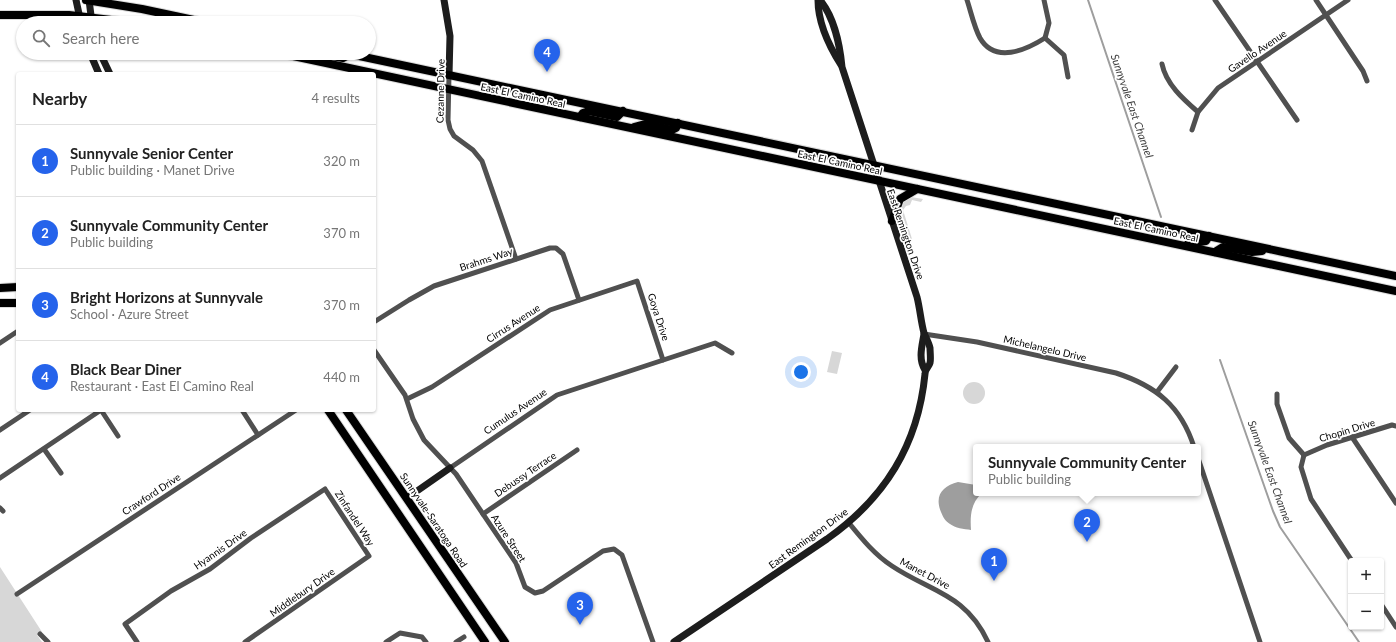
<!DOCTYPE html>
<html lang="en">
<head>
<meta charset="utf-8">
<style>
  :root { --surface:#fff; --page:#f2f2f2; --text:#222; --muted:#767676; --line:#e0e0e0; --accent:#2563eb }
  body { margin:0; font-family:Lato,sans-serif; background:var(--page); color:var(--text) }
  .controls { position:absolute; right:12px; bottom:12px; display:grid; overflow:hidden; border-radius:4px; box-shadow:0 1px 3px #0004 }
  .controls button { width:36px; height:36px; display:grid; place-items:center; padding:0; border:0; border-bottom:1px solid var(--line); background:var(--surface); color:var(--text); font:20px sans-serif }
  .you { position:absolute; left:801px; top:372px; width:14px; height:14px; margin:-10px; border:3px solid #fff; border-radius:50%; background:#1a73e8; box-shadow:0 0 0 6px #1a73e833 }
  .badge { display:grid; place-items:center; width:26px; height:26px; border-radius:50%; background:var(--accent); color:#fff; font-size:13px; font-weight:700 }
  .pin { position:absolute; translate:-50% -33px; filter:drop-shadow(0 1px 2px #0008) }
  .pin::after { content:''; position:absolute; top:21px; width:14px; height:12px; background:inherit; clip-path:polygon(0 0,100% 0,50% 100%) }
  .popup { position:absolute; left:973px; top:444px; width:228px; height:52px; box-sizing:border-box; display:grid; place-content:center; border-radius:4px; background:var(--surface); filter:drop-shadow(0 1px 3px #0005); font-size:13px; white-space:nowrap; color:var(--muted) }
  .popup b { font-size:15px; color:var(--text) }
  .popup::after { content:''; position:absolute; left:50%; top:100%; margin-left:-8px; border:8px solid transparent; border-top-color:var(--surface) }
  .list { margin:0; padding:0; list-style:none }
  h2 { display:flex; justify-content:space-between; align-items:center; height:52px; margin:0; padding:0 16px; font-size:17px }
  h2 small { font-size:13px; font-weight:400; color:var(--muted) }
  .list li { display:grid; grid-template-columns:26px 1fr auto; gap:12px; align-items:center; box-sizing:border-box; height:72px; padding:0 16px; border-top:1px solid var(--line) }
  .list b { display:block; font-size:15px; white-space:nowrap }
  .list p { margin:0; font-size:13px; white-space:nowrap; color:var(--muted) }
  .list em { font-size:13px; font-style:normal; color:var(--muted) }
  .icon { flex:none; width:22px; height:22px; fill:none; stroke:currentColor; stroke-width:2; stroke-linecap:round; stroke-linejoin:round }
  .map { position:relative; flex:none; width:1396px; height:642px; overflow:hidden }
  .search { position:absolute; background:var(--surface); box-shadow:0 1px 3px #0004; left:16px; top:16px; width:360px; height:44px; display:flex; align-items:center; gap:10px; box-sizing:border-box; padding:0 14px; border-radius:22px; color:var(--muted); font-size:15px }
  .panel { position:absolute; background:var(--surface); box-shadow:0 1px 3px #0004; left:16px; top:72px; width:360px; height:340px; border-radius:4px }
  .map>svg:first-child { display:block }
</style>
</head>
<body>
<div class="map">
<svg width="1396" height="642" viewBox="0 0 1396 642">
  <rect width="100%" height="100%" fill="#fff"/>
  <!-- green -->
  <g fill="#d7d7d7">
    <path d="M911 197 923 199 921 202 912 200 910 205 906 206 903 210 912 239 909 240C904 226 892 205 911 197Z"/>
    <path d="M832 351 842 353 837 374 827 372Z"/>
    <circle cx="974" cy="393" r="11"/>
    <path d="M0 567 42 632 37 635 42 642H0Z"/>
  </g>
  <!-- water -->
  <path fill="#9e9e9e" d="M958 482 976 485V493H982C971 503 970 515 971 530 964 529 955 528 950 524 945 521 943 517 941 512 934 495 943 486 958 482Z"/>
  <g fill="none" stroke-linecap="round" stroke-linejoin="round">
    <!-- stream -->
    <g stroke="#9e9e9e" stroke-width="2">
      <path d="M1088 0 1161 217"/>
      <path d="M1220 360 1273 511 1280 527 1359 642"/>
    </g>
    <defs>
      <g id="primary">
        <path d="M86 0 142 9 208 23"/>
        <path d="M0 15H69L137 23"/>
        <path d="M279 53 1396 291"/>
        <path d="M317 53 343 58 350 54"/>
        <path d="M345 53 1396 276"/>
        <path d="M580 117 583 113 589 111 617 117 623 111"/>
        <path d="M634 127 645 124 672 130 676 128 678 123"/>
        <path d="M892 221 900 199 917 189"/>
        <path d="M1188 244 1206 241 1209 236"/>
        <path d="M1215 252 1223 247 1252 252 1262 251"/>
        <path d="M0 288 18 287"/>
        <path d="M0 303H18"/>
        <path d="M328 410 485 642"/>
        <path d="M346 410 505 642"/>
      </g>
    </defs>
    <!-- primary casing -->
    <use href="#primary" stroke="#dbdbdb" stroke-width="10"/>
    <!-- street -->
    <g stroke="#505050" stroke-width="5">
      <path d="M967 0C971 12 974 27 980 38 995 64 1026 50 1045 38"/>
      <path d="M1044 0 1049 23 1045 38"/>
      <path d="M1215 0 1297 120"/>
      <path d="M1316 0 1363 71 1367 81"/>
      <path d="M1045 38 1064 55 1068 77"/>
      <path d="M1162 64C1166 84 1183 99 1198 112"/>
      <path d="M449 75 448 120 450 129 454 136 473 150 482 161 516 259"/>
      <path d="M1192 130 1198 112 1218 88 1348 0"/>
      <path d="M374 322 409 300 434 286 550 248H556L563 254 579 300"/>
      <path d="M924 334 977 342 1116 373C1156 386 1181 406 1194 447"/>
      <path d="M0 343 18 331"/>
      <path d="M374 350 405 395 413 419 424 440 456 474 516 563 525 587 535 593 543 591 603 551 614 549 622 555 653 642"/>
      <path d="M1157 392 1176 367"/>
      <path d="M1277 394V404L1289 438 1304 455"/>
      <path d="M407 399 432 387 550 310 637 281 663 360"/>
      <path d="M101 410 118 436"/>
      <path d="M242 410 258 435"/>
      <path d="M0 430 30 410"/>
      <path d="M1352 437 1396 503"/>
      <path d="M44 449 61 473"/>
      <path d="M1304 455 1301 467 1311 499 1352 561"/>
      <path d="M1304 455 1327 445 1392 425 1396 426"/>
      <path d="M1198 458 1260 642"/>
      <path d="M450 468 557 395 715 343 732 353"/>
      <path d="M0 478 101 410"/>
      <path d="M0 508 3 511"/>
      <path d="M483 514 577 450"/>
      <path d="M849 523C862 539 875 555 892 566 931 592 966 594 988 642"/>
      <path d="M17 594 296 410"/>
      <path d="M1381 604 1396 627"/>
      <path d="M40 634 48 642"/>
      <path d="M137 642 125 624 171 591 210 569 251 538 325 489 369 556 245 642"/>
      <path d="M386 642 400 633 422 637 426 642"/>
      <path d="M456 642 464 637"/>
    </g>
    <!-- secondary -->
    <g stroke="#1d1d1d" stroke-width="7">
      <path d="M76 0 81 23"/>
      <path d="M89 0 92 23"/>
      <path d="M444 0 450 36 449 75"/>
      <path d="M818 0C818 22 829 46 841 65"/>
      <path d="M90 53 99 74"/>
      <path d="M100 53 110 74"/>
      <path d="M924 334C922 346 918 359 925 370"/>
      <path d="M407 498 450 468"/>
      <path d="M674 642 827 539C885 498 918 445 925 374 925 369 929 367 930 363 931 359 930 352 930 348 929 343 926 338 924 333 921 322 920 309 917 297L842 67C840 46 834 17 820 0"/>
    </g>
    <!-- primary -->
    <use href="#primary" stroke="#000" stroke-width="8"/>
  </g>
  <g text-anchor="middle" stroke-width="3.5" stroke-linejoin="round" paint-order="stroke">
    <!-- street labels -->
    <g font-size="10" fill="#000" stroke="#fff">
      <text transform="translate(1257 51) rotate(-34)" y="4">Gavello Avenue</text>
      <text transform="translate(440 91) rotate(-89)" y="4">Cezanne Drive</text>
      <text transform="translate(523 95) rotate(12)" y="4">East El Camino Real</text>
      <text transform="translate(840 162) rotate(12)" y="4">East El Camino Real</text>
      <text transform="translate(1156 229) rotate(12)" y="4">East El Camino Real</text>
      <text transform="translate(906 234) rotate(71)" y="4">East Remington Drive</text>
      <text transform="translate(486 259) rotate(-18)" y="4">Brahms Way</text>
      <text transform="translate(659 317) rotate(72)" y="4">Goya Drive</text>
      <text transform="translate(513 323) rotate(-33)" y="4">Cirrus Avenue</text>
      <text transform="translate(1045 348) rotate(13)" y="4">Michelangelo Drive</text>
      <text transform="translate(515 411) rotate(-34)" y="4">Cumulus Avenue</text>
      <text transform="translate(1347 430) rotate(-17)" y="4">Chopin Drive</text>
      <text transform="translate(525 474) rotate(-34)" y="4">Debussy Terrace</text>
      <text transform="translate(151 494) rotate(-33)" y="4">Crawford Drive</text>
      <text transform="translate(355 518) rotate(57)" y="4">Zinfandel Way</text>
      <text transform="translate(434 520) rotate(56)" y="4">Sunnyvale-Saratoga Road</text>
      <text transform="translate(509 538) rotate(57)" y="4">Azure Street</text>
      <text transform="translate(808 538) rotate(-36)" y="4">East Remington Drive</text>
      <text transform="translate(220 549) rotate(-35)" y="4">Hyannis Drive</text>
      <text transform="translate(925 573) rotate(28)" y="4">Manet Drive</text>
      <text transform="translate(302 592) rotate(-35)" y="4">Middlebury Drive</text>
    </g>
    <!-- water labels -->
    <g font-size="11" font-style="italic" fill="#3f3f3f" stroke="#fff">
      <text transform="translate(1132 106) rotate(71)" y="4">Sunnyvale East Channel</text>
      <text transform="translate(1270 472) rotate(70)" y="4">Sunnyvale East Channel</text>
    </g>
  </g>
</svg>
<div class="controls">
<button>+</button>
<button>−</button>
</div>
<div class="you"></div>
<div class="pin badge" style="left:994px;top:581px">1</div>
<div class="pin badge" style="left:1087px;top:542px">2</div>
<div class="popup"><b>Sunnyvale Community Center</b>Public building</div>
<div class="pin badge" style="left:580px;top:625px">3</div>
<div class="pin badge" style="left:547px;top:72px">4</div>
<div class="search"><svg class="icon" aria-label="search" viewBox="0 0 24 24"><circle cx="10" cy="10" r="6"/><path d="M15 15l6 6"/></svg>Search here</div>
<section class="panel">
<h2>Nearby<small>4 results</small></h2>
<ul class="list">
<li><span class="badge">1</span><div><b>Sunnyvale Senior Center</b><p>Public building · Manet Drive</p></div><em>320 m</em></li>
<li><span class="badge">2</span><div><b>Sunnyvale Community Center</b><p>Public building</p></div><em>370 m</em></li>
<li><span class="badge">3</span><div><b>Bright Horizons at Sunnyvale</b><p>School · Azure Street</p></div><em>370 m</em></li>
<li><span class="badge">4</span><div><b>Black Bear Diner</b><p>Restaurant · East El Camino Real</p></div><em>440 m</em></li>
</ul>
</section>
</div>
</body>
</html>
